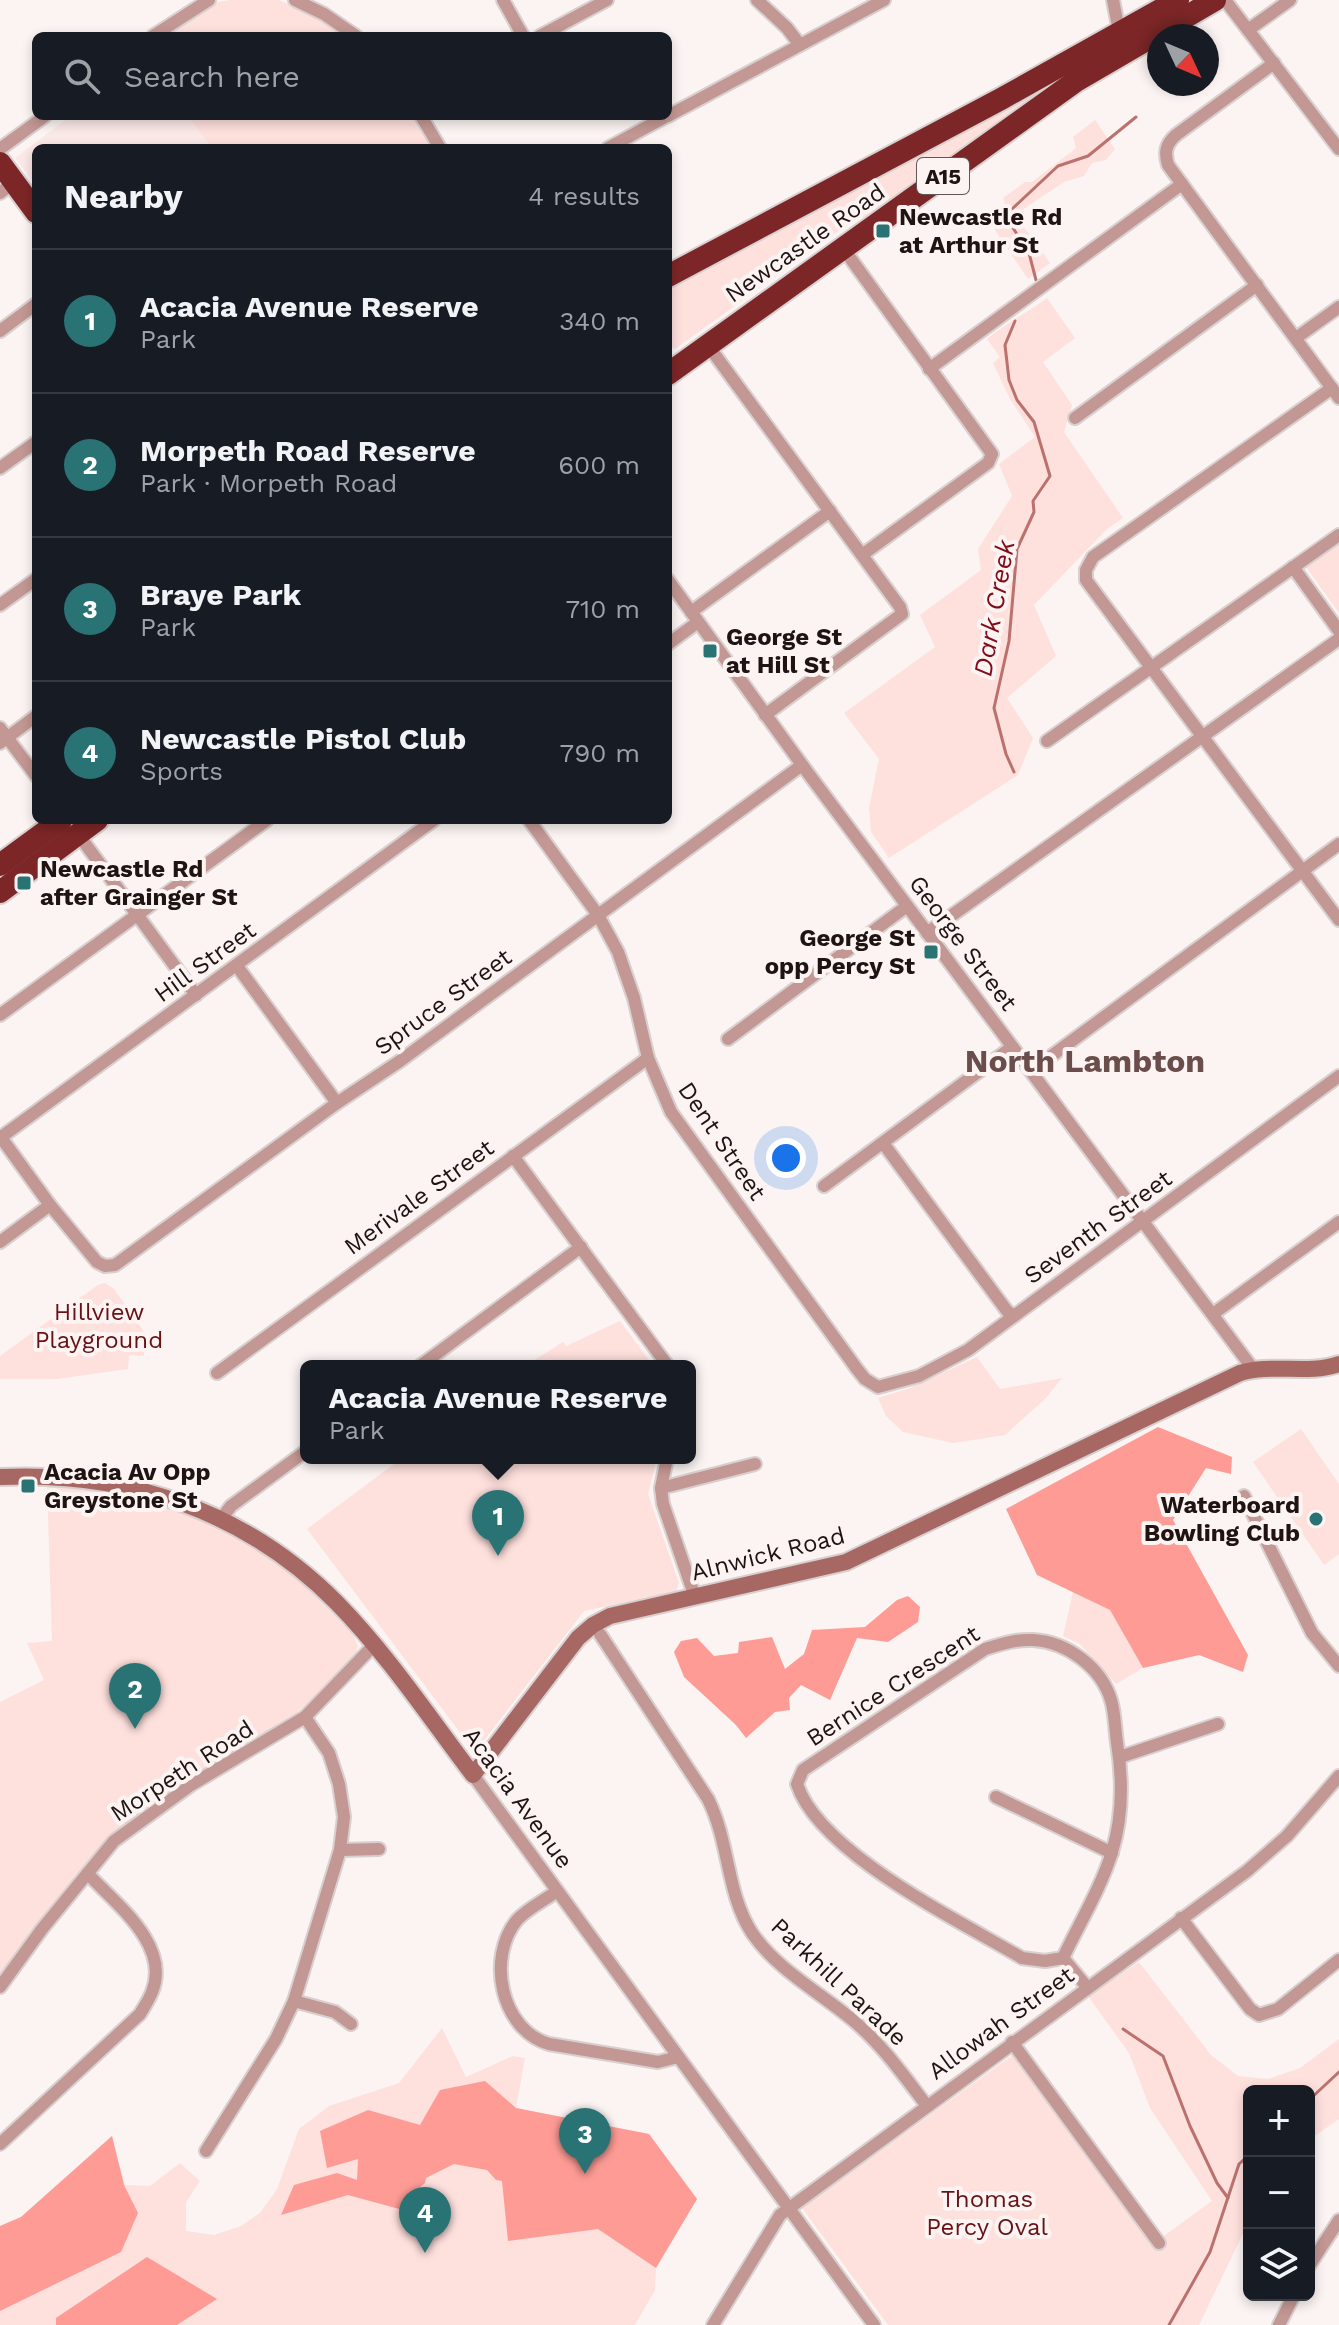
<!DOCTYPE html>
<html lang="en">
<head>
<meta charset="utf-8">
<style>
  :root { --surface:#171b24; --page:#242831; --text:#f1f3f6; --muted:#9ea1a6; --line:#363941; --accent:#297375 }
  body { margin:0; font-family:"Work Sans",sans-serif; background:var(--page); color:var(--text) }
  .controls { position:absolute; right:24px; bottom:24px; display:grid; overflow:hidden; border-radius:12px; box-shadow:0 4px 12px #0003 }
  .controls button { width:72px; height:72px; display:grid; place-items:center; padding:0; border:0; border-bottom:2px solid var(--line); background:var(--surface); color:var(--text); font:40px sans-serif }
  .compass { position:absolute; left:1147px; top:24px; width:72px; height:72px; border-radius:50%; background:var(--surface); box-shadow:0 4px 12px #0003; rotate:134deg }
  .you { position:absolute; left:786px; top:1158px; width:28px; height:28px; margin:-20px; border:6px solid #fff; border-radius:50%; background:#1a73e8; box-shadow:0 0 0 12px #1a73e833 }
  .badge { display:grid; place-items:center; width:52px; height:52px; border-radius:50%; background:var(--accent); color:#fff; font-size:26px; font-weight:700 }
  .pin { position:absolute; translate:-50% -66px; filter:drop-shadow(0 2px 4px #0008) }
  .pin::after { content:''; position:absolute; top:42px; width:28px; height:24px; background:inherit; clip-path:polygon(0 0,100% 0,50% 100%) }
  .popup { position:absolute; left:300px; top:1360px; width:396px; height:104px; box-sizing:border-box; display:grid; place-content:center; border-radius:12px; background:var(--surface); filter:drop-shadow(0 2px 6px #0005); font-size:26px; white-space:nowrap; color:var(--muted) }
  .popup b { font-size:30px; color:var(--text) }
  .popup::after { content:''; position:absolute; left:50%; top:100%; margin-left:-16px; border:16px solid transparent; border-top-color:var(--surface) }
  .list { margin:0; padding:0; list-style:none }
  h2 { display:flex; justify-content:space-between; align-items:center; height:104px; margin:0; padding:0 32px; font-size:34px }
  h2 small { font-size:26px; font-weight:400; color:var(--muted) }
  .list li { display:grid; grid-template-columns:52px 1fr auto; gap:24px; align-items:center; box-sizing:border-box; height:144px; padding:0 32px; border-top:2px solid var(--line) }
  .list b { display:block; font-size:30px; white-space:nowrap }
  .list p { margin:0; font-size:26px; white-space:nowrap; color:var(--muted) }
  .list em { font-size:26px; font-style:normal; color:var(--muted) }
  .icon { flex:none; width:44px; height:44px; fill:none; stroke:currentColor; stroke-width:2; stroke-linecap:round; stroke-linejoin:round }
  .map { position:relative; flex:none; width:1339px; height:2325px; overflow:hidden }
  .search { position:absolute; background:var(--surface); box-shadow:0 4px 12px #0003; left:32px; top:32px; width:640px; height:88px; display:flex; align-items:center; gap:20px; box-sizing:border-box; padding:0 28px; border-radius:12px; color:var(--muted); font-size:30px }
  .panel { position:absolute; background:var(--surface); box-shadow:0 4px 12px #0003; left:32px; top:144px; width:640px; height:680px; border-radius:12px }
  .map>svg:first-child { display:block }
</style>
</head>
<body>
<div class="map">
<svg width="1339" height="2325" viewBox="0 0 1339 2325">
  <rect width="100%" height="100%" fill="#fbf4f3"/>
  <!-- built -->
  <path fill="#fbe9e7" d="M71 116H188L212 148H36V186L15 158Z"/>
  <!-- green -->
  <g fill="#fee0dd">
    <path d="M230 0H279L329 22 347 36H162L213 3Z"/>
    <path d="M1101 51 909 192 840 230 675 349 673 347 668 353V285Z"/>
    <path d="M188 116H415L434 148H212Z"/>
    <path d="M1095 120 1115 149 1106 160 1092 163 1084 176 1064 182 1015 215 1050 263 1028 279 995 230 996 226 989 215 1005 203 1003 198 1025 182H1032L1076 148 1073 137Z"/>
    <path d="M1047 298 1075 338 1043 362 1072 405 1064 432 1123 518 1107 529 1034 605 1056 656 1007 698 1033 738 1018 775 889 858 871 832 869 808 879 759 844 713 935 647 920 615 981 570 978 549 1012 496 999 464 1035 437 1010 399 993 363 1000 357 987 339C1007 322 1026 314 1047 298Z"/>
    <path d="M1339 544V613L1306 567Z"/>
    <path d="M105 1283 114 1289 145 1333 144 1356 129 1355 128 1369 57 1379H0V1356L98 1285Z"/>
    <path d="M620 1321 653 1366H525L563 1342 566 1346Z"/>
    <path d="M977 1357 1000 1389 1062 1378 1045 1399 1005 1435 953 1443 903 1432 886 1416 878 1398 910 1388Z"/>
    <path d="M1301 1429 1339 1484V1554L1324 1565 1253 1462Z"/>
    <path d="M402 1458H657L648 1494 679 1583 676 1591 584 1611 482 1743 471 1747 307 1529Z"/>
    <path d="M47 1485C124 1486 216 1515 278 1561 290 1570 300 1580 311 1590 328 1605 350 1624 358 1646L355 1655 327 1686 296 1713 188 1778 115 1833 92 1856 0 1978V1702L44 1680 27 1643 52 1641Z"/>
    <path d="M1073 1592 1110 1610 1143 1668 1116 1684 1080 1644 1063 1636Z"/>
    <path d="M1139 1962 1211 2055 1238 2076 1268 2079 1300 2068 1339 2039V2119L1309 2140V2091H1249V2221L1199 2325H888L802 2208 1014 2054 1154 2243 1212 2201 1150 2108 1129 2053 1088 1996Z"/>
    <path d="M442 2028 466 2077 513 2056 525 2058 516 2108 649 2134 697 2199 656 2268 655 2290 635 2325H0V2226L21 2217 112 2136 125 2185 150 2186 180 2163 200 2181 186 2202V2231L214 2235 241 2226 260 2213 277 2189 299 2129 329 2106 399 2083Z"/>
  </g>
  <!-- forest -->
  <g fill="#fe9b95">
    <path d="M1158 1427 1232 1457 1231 1474 1206 1468 1173 1520 1248 1655 1243 1672 1199 1655 1143 1668 1110 1610 1037 1575 1006 1509Z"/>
    <path d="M908 1596 920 1607 918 1622 888 1642 857 1638 830 1700 801 1685 789 1698 790 1710 775 1712 746 1738 736 1725 684 1677 674 1652 681 1641 697 1638 714 1656 738 1653 739 1642 772 1637 785 1669 804 1654 812 1630 865 1627 897 1600Z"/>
    <path d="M485 2081 516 2108 649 2134 697 2199 656 2268 598 2229 508 2241 502 2181 496 2180 487 2170 454 2164 426 2178 425 2183 402 2202 403 2210 348 2195 281 2215 294 2185 337 2173 357 2180 358 2159 327 2168 320 2131 368 2110 420 2125 440 2090Z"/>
    <path d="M112 2136 124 2185 138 2213 121 2252 0 2311V2226L21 2217Z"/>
    <path d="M147 2257 217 2299 177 2325H56V2318Z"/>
  </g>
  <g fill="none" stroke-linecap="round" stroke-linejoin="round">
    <!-- stream -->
    <g stroke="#bb726e" stroke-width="3">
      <path d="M1036 280 1029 253 1013 228 1012 209 1058 166 1088 156 1136 117"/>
      <path d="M1014 772 1006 754 994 708 1009 641 1017 549 1034 512 1033 501 1050 476 1034 422 1017 400 1009 380 1005 345 1015 321"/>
      <path d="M1123 2029 1163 2056 1190 2126 1217 2183 1228 2198"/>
      <path d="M1309 2100 1339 2072"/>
      <path d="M1169 2325 1210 2252 1239 2164 1249 2155"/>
    </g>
    <defs>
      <g id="street">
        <path d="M295 0 324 14 356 36"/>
        <path d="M503 0 523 36"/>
        <path d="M757 0 787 28 800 45"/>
        <path d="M1113 0 1119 31"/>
        <path d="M1225 0 1339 149"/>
        <path d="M1248 30 1290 0"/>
        <path d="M153 36 209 0"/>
        <path d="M540 36 607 0"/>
        <path d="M1274 63 1176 135C1166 144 1164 152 1168 165L1339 398"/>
        <path d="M421 116 440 148"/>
        <path d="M668 116 884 0"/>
        <path d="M608 148 667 116"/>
        <path d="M0 149 45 116"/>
        <path d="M0 193 14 182"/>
        <path d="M843 248 992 454 988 463 862 555"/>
        <path d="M0 331 36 304"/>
        <path d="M1296 338 1339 307"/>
        <path d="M707 344 900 607 902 614 765 715"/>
        <path d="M929 369 1182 184"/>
        <path d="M1332 388 1093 557 1086 570V580L1339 920"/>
        <path d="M1075 418 1257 285"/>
        <path d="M0 468 36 442"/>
        <path d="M1293 567 1339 631"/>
        <path d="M668 580 808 773 1253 1369"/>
        <path d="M0 605 36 579"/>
        <path d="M691 612 830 511"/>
        <path d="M668 644 698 622"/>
        <path d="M0 728 36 776"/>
        <path d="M1047 741 1339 535"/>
        <path d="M0 743 36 716"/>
        <path d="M529 820 598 915 618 952 634 998 648 1058 671 1112 857 1369 865 1379 878 1387 919 1376 968 1350 1339 1076"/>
        <path d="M78 834 196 995"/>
        <path d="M927 933 1339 639"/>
        <path d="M237 966 337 1103"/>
        <path d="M0 1015 267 820"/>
        <path d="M728 1039 907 906"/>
        <path d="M1031 1071 1339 844"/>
        <path d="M0 1136 50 1205 97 1262 105 1266 115 1265 337 1103 400 1061 802 765"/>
        <path d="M0 1138 434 820"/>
        <path d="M883 1143 1007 1311 1014 1316"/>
        <path d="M513 1156 668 1366"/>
        <path d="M824 1186 1012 1047"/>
        <path d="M0 1242 50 1205"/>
        <path d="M1213 1314 1339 1222"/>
        <path d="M420 1366 581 1247"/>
        <path d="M217 1373 648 1058"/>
        <path d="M667 1458 661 1488 663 1504 695 1597"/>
        <path d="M661 1488 755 1464"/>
        <path d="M1244 1496 1312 1633 1339 1666"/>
        <path d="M221 1519 231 1506 306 1451"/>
        <path d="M600 1634 708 1799C730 1843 726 1893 752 1933 777 1970 821 1993 855 2022 883 2046 904 2076 927 2106"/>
        <path d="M1120 1757 1218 1724"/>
        <path d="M473 1775 874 2325"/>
        <path d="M996 1797 1112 1853"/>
        <path d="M340 1850 379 1849"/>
        <path d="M557 1891C545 1900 527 1909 517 1920 486 1958 501 2030 549 2044L658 2062 678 2057"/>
        <path d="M1181 1918 1250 2009 1259 2015 1278 2009 1339 1960"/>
        <path d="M1063 1958C1079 1924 1101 1888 1112 1852 1123 1816 1123 1780 1117 1743 1115 1729 1115 1713 1111 1700 1101 1667 1067 1642 1033 1640 1016 1639 1001 1644 985 1649L803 1770 797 1784C819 1853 960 1921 1022 1958L1045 1961 1063 1958 1087 1987"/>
        <path d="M0 1987 42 1929 114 1841 191 1785 305 1717 374 1645"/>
        <path d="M294 2001 335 2012 351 2024"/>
        <path d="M1012 2042 1159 2243"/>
        <path d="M0 2144 140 2014C144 2007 149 2000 152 1992 171 1945 116 1904 88 1874"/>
        <path d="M206 2151 276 2039 294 2001 340 1850 344 1817 339 1784 329 1753 305 1717"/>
        <path d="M1309 2266 1339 2220"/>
        <path d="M713 2325 780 2215 1247 1871 1287 1836 1339 1776"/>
        <path d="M1279 2325 1294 2295"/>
      </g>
      <path id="secondary" d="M0 1477C128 1471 246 1511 337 1603 388 1655 429 1717 473 1775L578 1638 593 1625 610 1616 846 1562 1240 1373C1272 1363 1307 1375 1339 1364"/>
      <g id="highway">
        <path d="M0 163 36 212"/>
        <path d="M668 276 1001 99 1178 0"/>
        <path d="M668 374 1076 81 1215 0"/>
        <path d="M0 865 61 820"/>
        <path d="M0 892 97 820"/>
      </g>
    </defs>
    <!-- street casing -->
    <use href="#street" stroke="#d8d0cf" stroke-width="16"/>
    <!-- secondary casing -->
    <use href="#secondary" stroke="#d8d0cf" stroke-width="20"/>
    <!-- highway casing -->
    <use href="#highway" stroke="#d8d0cf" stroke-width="26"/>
    <!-- street -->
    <use href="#street" stroke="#c39793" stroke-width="12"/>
    <!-- secondary -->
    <use href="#secondary" stroke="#a76864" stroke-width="16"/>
    <!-- highway -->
    <use href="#highway" stroke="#7c2627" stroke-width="22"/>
  </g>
  <!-- markers -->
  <g fill="#297375" stroke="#fbf4f3" stroke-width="3">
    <rect x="875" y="223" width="16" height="16" rx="4"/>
    <rect x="702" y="643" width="16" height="16" rx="4"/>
    <rect x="16" y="875" width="16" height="16" rx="4"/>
    <rect x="923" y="944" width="16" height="16" rx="4"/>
    <rect x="20" y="1478" width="16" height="16" rx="4"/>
    <circle cx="1316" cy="1519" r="8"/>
  </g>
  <g text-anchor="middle" stroke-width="8" stroke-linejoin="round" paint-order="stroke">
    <!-- shield labels -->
    <rect fill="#fbf4f3" stroke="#625756" stroke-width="2" x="917" y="158" width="52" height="36" rx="6"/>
    <g font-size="22" font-weight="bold" fill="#201413">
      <text x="943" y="184">A15</text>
    </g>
    <!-- poi labels -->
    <g font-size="24" font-weight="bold" fill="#201413" stroke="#fbf4f3" text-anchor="start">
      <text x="899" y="225">Newcastle Rd<tspan x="899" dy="28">at Arthur St</tspan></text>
      <text x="726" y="645">George St<tspan x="726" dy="28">at Hill St</tspan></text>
      <text x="40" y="877">Newcastle Rd<tspan x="40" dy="28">after Grainger St</tspan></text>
      <text x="915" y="946" text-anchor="end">George St<tspan x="915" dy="28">opp Percy St</tspan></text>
      <text x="44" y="1480">Acacia Av Opp<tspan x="44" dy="28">Greystone St</tspan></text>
      <text x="1300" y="1513" text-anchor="end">Waterboard<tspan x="1300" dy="28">Bowling Club</tspan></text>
    </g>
    <!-- street labels -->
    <g font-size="24" fill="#201413" stroke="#fbf4f3">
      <text transform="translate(805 243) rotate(-35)" y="8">Newcastle Road</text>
      <text transform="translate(963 943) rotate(53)" y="8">George Street</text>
      <text transform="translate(205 962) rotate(-36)" y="8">Hill Street</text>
      <text transform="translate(443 1002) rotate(-36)" y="8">Spruce Street</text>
      <text transform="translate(722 1141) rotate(56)" y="8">Dent Street</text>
      <text transform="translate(419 1197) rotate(-36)" y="8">Merivale Street</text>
      <text transform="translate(1098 1227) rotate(-36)" y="8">Seventh Street</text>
      <text transform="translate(768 1554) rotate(-14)" y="8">Alnwick Road</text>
      <text transform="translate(893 1686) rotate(-33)" y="8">Bernice Crescent</text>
      <text transform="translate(182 1771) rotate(-33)" y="8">Morpeth Road</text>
      <text transform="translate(518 1798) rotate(54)" y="8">Acacia Avenue</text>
      <text transform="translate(839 1982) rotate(43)" y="8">Parkhill Parade</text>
      <text transform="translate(1001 2023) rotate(-36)" y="8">Allowah Street</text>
    </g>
    <!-- park labels -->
    <g font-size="24" fill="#681216" stroke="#fbf4f3">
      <text x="99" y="1320">Hillview<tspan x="99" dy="28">Playground</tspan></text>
      <text x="987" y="2207">Thomas<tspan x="987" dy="28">Percy Oval</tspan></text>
    </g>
    <!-- water labels -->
    <g font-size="26" font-style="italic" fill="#820b18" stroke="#fbf4f3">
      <text transform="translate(994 608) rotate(-80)" y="9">Dark Creek</text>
    </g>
    <!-- district labels -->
    <g font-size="32" font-weight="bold" fill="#6b4e4c" stroke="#fbf4f3">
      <text x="1085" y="1072">North Lambton</text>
    </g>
  </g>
</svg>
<div class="controls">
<button>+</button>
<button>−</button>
<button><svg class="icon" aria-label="layers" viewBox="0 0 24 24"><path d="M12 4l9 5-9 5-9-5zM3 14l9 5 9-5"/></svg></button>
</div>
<svg class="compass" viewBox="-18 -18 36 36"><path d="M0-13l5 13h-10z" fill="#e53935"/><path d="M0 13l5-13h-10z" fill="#9ea1a6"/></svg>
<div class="you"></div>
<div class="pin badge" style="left:498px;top:1556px">1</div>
<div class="popup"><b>Acacia Avenue Reserve</b>Park</div>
<div class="pin badge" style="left:135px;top:1729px">2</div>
<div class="pin badge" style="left:585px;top:2174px">3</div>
<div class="pin badge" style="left:425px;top:2253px">4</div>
<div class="search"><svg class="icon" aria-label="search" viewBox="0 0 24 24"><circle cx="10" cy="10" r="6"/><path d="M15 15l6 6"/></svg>Search here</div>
<section class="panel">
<h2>Nearby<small>4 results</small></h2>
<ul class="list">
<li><span class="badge">1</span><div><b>Acacia Avenue Reserve</b><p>Park</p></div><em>340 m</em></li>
<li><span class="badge">2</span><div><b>Morpeth Road Reserve</b><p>Park · Morpeth Road</p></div><em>600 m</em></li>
<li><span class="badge">3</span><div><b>Braye Park</b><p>Park</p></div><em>710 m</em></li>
<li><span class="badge">4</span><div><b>Newcastle Pistol Club</b><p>Sports</p></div><em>790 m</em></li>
</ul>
</section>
</div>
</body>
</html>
